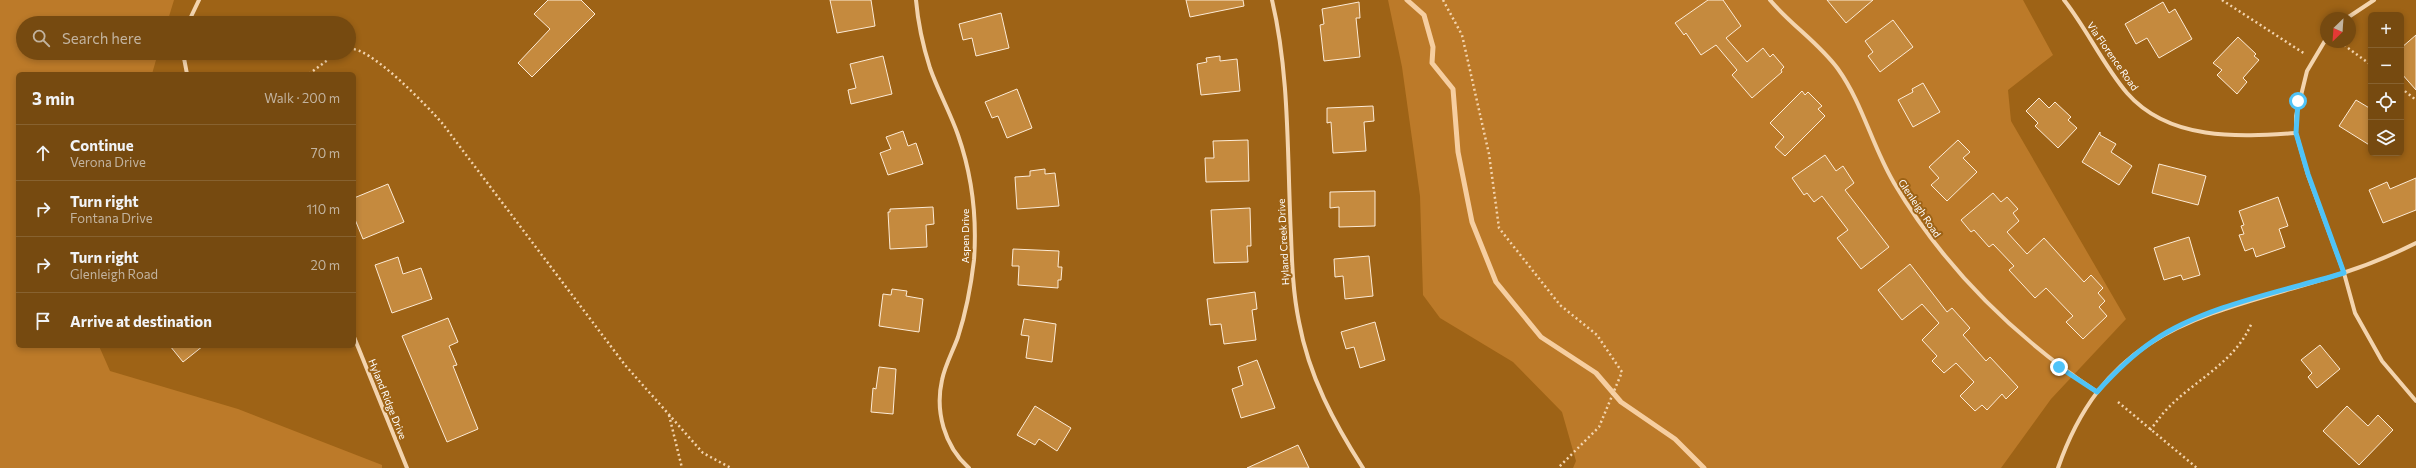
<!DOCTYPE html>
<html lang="en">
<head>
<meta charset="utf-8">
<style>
  :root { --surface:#764a10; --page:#7b5119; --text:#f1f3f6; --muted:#c2b39f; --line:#876230 }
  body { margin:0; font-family:Commissioner,sans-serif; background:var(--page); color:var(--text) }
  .controls { position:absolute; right:12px; top:12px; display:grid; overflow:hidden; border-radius:6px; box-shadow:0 2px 6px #0003 }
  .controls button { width:36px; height:36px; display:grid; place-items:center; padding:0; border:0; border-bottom:1px solid var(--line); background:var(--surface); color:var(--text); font:20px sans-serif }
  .compass { position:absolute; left:2320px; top:12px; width:36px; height:36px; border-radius:50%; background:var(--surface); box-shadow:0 2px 6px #0003; rotate:205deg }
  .stop { position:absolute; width:12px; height:12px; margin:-9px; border:3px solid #4fc3f7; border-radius:50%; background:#fff }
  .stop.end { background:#4fc3f7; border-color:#fff; box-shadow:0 1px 4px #0008 }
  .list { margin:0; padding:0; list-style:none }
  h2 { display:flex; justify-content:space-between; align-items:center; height:52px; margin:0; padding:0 16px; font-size:17px }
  h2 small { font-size:13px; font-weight:400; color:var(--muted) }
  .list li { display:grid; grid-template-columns:26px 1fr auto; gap:12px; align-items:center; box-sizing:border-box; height:56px; padding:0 16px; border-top:1px solid var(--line) }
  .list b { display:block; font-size:15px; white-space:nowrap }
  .list p { margin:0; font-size:13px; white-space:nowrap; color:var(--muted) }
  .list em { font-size:13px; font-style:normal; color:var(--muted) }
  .icon { flex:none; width:22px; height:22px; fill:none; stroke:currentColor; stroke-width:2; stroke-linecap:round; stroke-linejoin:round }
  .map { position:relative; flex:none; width:2416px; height:468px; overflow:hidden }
  .search { position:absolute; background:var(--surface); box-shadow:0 2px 6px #0003; left:16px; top:16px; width:340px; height:44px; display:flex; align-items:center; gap:10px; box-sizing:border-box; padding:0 14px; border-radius:22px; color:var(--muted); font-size:15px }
  .panel { position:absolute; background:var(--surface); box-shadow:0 2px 6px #0003; left:16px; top:72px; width:340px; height:276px; border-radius:6px }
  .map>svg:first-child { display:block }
</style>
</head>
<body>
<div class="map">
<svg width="2416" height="468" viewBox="0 0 2416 468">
  <rect width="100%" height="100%" fill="#9e6316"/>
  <!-- green -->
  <g fill="#bc7a29">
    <path d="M0 0H174L167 23H23V53H158L152 74H18V346H99L110 371 238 409 382 465V468H0Z"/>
    <path d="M1388 0H2023L2053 55 2008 90 2011 121 2126 319 2051 399 2001 468H1573L1576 461 1562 412 1513 362 1440 318 1423 295 1420 196 1402 67Z"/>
  </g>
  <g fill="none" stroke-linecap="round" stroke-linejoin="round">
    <!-- stream -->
    <path stroke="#f6cea0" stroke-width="5" d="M1407 0 1424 15 1433 47 1432 63 1453 89 1458 152 1472 222 1496 282 1541 337 1596 373 1621 402 1675 439 1704 468"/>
  </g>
  <!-- building -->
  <g fill="#c58a3e" stroke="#fdebd6">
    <path d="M548 0H581L595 14 532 77 518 63 550 29 534 14Z"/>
    <path d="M830 0H871L875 26 837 33Z"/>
    <path d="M1186 0H1243L1244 6 1190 17Z"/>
    <path d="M1708 0H1723L1741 26 1726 38 1747 62 1763 48 1770 57 1773 54 1784 67 1781 70 1782 72 1752 98 1732 75 1737 70 1716 45 1701 55 1686 33 1684 35 1675 23Z"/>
    <path d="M1827 0H1873L1846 23Z"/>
    <path d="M1359 2 1360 18H1356L1360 57 1324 61 1320 25 1324 24 1322 9Z"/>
    <path d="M2163 2 2169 13 2175 9 2192 39 2159 58 2147 38 2136 44 2125 24Z"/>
    <path d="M1001 13 1009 48 976 56 972 38 963 40 959 24Z"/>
    <path d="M1893 20 1913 47 1880 72 1868 56 1873 52 1865 41Z"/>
    <path d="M2416 35V90L2401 73V48Z"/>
    <path d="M2238 37 2256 54 2254 56 2259 60 2243 78 2247 82 2237 94 2217 75 2222 70 2213 63Z"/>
    <path d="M883 56 892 94 851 104 848 90 856 88 850 64Z"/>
    <path d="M1220 56V61L1237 59 1240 91 1201 95 1197 64 1207 62 1206 58Z"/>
    <path d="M1923 83 1940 112 1913 127 1898 100 1913 92 1912 89Z"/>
    <path d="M1017 89 1032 128 1007 138 998 116 992 118 985 102Z"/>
    <path d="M1802 91 1805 95 1808 92 1822 106 1818 109 1825 116 1785 156 1775 147 1784 137 1770 123Z"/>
    <path d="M2039 98 2049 108 2055 102 2071 117 2068 120 2077 128 2058 148 2035 126 2038 123 2026 111Z"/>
    <path d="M2356 100 2371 109V146L2339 126Z"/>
    <path d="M1373 106 1374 121 1364 122 1366 151 1333 153 1331 122 1327 123V108Z"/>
    <path d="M903 131 908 146 916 143 923 164 888 175 880 153 891 149 886 137Z"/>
    <path d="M2100 132V135L2116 144 2111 152 2132 166 2119 185 2082 162Z"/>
    <path d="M1248 140 1249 181 1206 182 1205 158H1214L1213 141Z"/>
    <path d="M1958 140 1970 152 1963 158 1977 172 1947 201 1931 185 1939 178 1929 167Z"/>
    <path d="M1825 155 1836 171 1843 166 1854 183 1845 190 1889 247 1861 269 1837 238 1848 230 1822 196 1814 202 1807 193 1804 195 1792 178Z"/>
    <path d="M2159 164 2206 176 2198 205 2152 193Z"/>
    <path d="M1045 169V174L1055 173 1059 206 1017 209 1015 177 1030 176V171Z"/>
    <path d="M2416 178V210L2383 223 2369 190 2387 182 2390 189Z"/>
    <path d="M388 184 404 222 363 239 354 217V198Z"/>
    <path d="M1375 191V226L1339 227V207L1330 208V192Z"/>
    <path d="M1993 193 2001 202 2007 197 2018 209 2013 213 2019 221 2007 232 2027 254 2044 238 2084 282 2091 275 2103 288 2098 293 2105 301 2099 307 2107 316 2083 339 2066 322 2073 316 2046 288 2035 298 2009 270 2014 266 1993 244 1989 247 1974 230 1971 232 1961 220Z"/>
    <path d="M2278 197 2288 226 2279 229 2285 247 2256 257 2253 248 2245 251 2239 235 2244 234 2241 226 2244 225 2239 211Z"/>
    <path d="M933 207 934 224 926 225 927 247 890 249 888 212H890V209Z"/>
    <path d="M1250 208 1251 246H1247L1248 262 1214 263 1211 210Z"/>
    <path d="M2189 237 2200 275 2183 280 2181 275 2164 280 2154 248Z"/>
    <path d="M1013 249 1059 251 1058 267H1062L1061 280H1058V288L1018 285 1019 266H1012Z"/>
    <path d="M1369 256 1373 296 1345 299 1343 276 1335 277 1334 259Z"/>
    <path d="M398 257 403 274 421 268 432 299 392 313 375 265Z"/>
    <path d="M1910 264 1947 312 1952 308 1970 328 1963 335 1986 361 1990 357 2018 387 2006 399 2002 394 1987 410 1982 405 1975 411 1960 396 1974 382 1956 363 1944 373 1932 361 1937 356 1922 340 1939 323 1922 304 1902 320 1878 290Z"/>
    <path d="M892 289 907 291 906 296 923 299 919 332 879 326 883 294 891 295Z"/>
    <path d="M1255 292 1257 309 1252 310 1256 340 1224 344 1221 324 1210 325 1207 299Z"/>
    <path d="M448 318 458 342 449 346 457 365 453 366 478 429 447 442 402 336Z"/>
    <path d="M1024 319 1056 324 1052 362 1026 358 1029 336 1021 335Z"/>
    <path d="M1375 322 1385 360 1360 368 1354 347 1346 349 1341 332Z"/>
    <path d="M2320 345 2340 369 2317 388 2308 377 2312 373 2301 360Z"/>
    <path d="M170 346H203L183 362Z"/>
    <path d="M1257 360 1275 408 1241 418 1232 389 1243 385 1238 367Z"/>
    <path d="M879 367 896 369 893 414 871 412 873 388 876 389Z"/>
    <path d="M1035 406 1071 428 1057 451 1039 439 1035 445 1017 435Z"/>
    <path d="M2347 406 2368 426 2378 415 2393 430 2359 465 2323 431Z"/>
    <path d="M1298 445 1309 468H1247Z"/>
  </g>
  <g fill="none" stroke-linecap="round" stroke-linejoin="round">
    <!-- path -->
    <g stroke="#f3d4ae" stroke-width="2.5" stroke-dasharray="2 3" stroke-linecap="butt">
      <path d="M1443 0 1462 35 1489 154 1499 228 1560 305 1597 335 1622 372 1599 427 1558 468"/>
      <path d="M2222 0 2305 54"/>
      <path d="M2340 42 2371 65"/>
      <path d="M349 49C369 45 428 107 442 123L625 365 703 453 731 468"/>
      <path d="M309 74 337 53"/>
      <path d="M2401 88 2416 100"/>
      <path d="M2118 402 2197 468"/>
      <path d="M669 415 682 468"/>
      <path d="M2150 430C2156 423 2161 415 2168 408 2195 380 2237 361 2252 322"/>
    </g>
    <!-- minor -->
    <g stroke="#f3d4ae" stroke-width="4">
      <path d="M916 0C918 23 923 46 930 68 938 91 950 112 958 135 972 175 977 218 974 260 971 286 966 312 958 337 953 351 945 365 942 380 935 411 944 446 969 468"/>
      <path d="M1272 0C1290 76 1287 157 1291 235 1292 264 1293 293 1299 322 1309 376 1334 423 1363 468"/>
      <path d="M1770 0C1791 25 1819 43 1838 69 1863 104 1872 146 1894 183 1945 269 2015 337 2097 392"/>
      <path d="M2064 0C2087 29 2103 65 2127 93 2169 141 2238 137 2296 133"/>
      <path d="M2347 18 2374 0"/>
      <path d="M188 23 199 0"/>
      <path d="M2326 39 2307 71 2296 116V133L2308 175 2344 273 2355 313 2382 361 2416 401"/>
      <path d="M183 53 187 74"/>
      <path d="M354 337 407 468"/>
      <path d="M2058 468C2109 321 2214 315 2343 273 2368 265 2392 255 2416 243"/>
    </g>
  </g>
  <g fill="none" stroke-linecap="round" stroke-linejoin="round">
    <!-- route -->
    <path stroke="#4fc3f7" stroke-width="5" d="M2059 367 2097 392C2114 373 2131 356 2153 341 2204 306 2284 291 2344 273L2308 174 2296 133 2298 101"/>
  </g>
  <g text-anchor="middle" stroke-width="4" stroke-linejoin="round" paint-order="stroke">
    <!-- street labels -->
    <g font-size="10" fill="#fff" stroke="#9e6316">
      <text transform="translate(2113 56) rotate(55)" y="4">Via Florence Road</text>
      <text transform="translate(1920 208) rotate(56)" y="4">Glenleigh Road</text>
      <text transform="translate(965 236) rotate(-90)" y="4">Aspen Drive</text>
      <text transform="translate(1283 242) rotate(-93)" y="4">Hyland Creek Drive</text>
      <text transform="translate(388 399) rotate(68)" y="4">Hyland Ridge Drive</text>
    </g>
  </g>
</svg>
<div class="controls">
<button>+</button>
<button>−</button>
<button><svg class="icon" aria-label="locate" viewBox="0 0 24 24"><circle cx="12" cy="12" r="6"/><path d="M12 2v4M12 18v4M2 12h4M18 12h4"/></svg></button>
<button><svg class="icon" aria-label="layers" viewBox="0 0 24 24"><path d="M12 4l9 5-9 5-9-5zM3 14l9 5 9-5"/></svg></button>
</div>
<svg class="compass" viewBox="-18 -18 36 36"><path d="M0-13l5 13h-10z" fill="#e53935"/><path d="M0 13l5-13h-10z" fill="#c2b39f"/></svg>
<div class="stop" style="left:2298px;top:101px"></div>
<div class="stop end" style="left:2059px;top:367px"></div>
<div class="search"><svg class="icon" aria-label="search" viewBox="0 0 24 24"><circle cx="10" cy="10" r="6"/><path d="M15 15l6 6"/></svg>Search here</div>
<section class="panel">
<h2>3 min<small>Walk · 200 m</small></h2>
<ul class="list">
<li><svg class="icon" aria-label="ahead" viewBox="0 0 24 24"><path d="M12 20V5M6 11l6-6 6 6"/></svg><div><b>Continue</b><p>Verona Drive</p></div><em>70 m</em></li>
<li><svg class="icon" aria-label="right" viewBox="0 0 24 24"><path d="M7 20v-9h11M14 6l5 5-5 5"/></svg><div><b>Turn right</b><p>Fontana Drive</p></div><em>110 m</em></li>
<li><svg class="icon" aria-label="right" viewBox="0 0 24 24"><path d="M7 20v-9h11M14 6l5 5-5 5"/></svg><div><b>Turn right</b><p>Glenleigh Road</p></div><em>20 m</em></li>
<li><svg class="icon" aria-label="arrive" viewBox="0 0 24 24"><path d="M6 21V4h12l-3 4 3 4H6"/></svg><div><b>Arrive at destination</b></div></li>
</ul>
</section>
</div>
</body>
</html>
